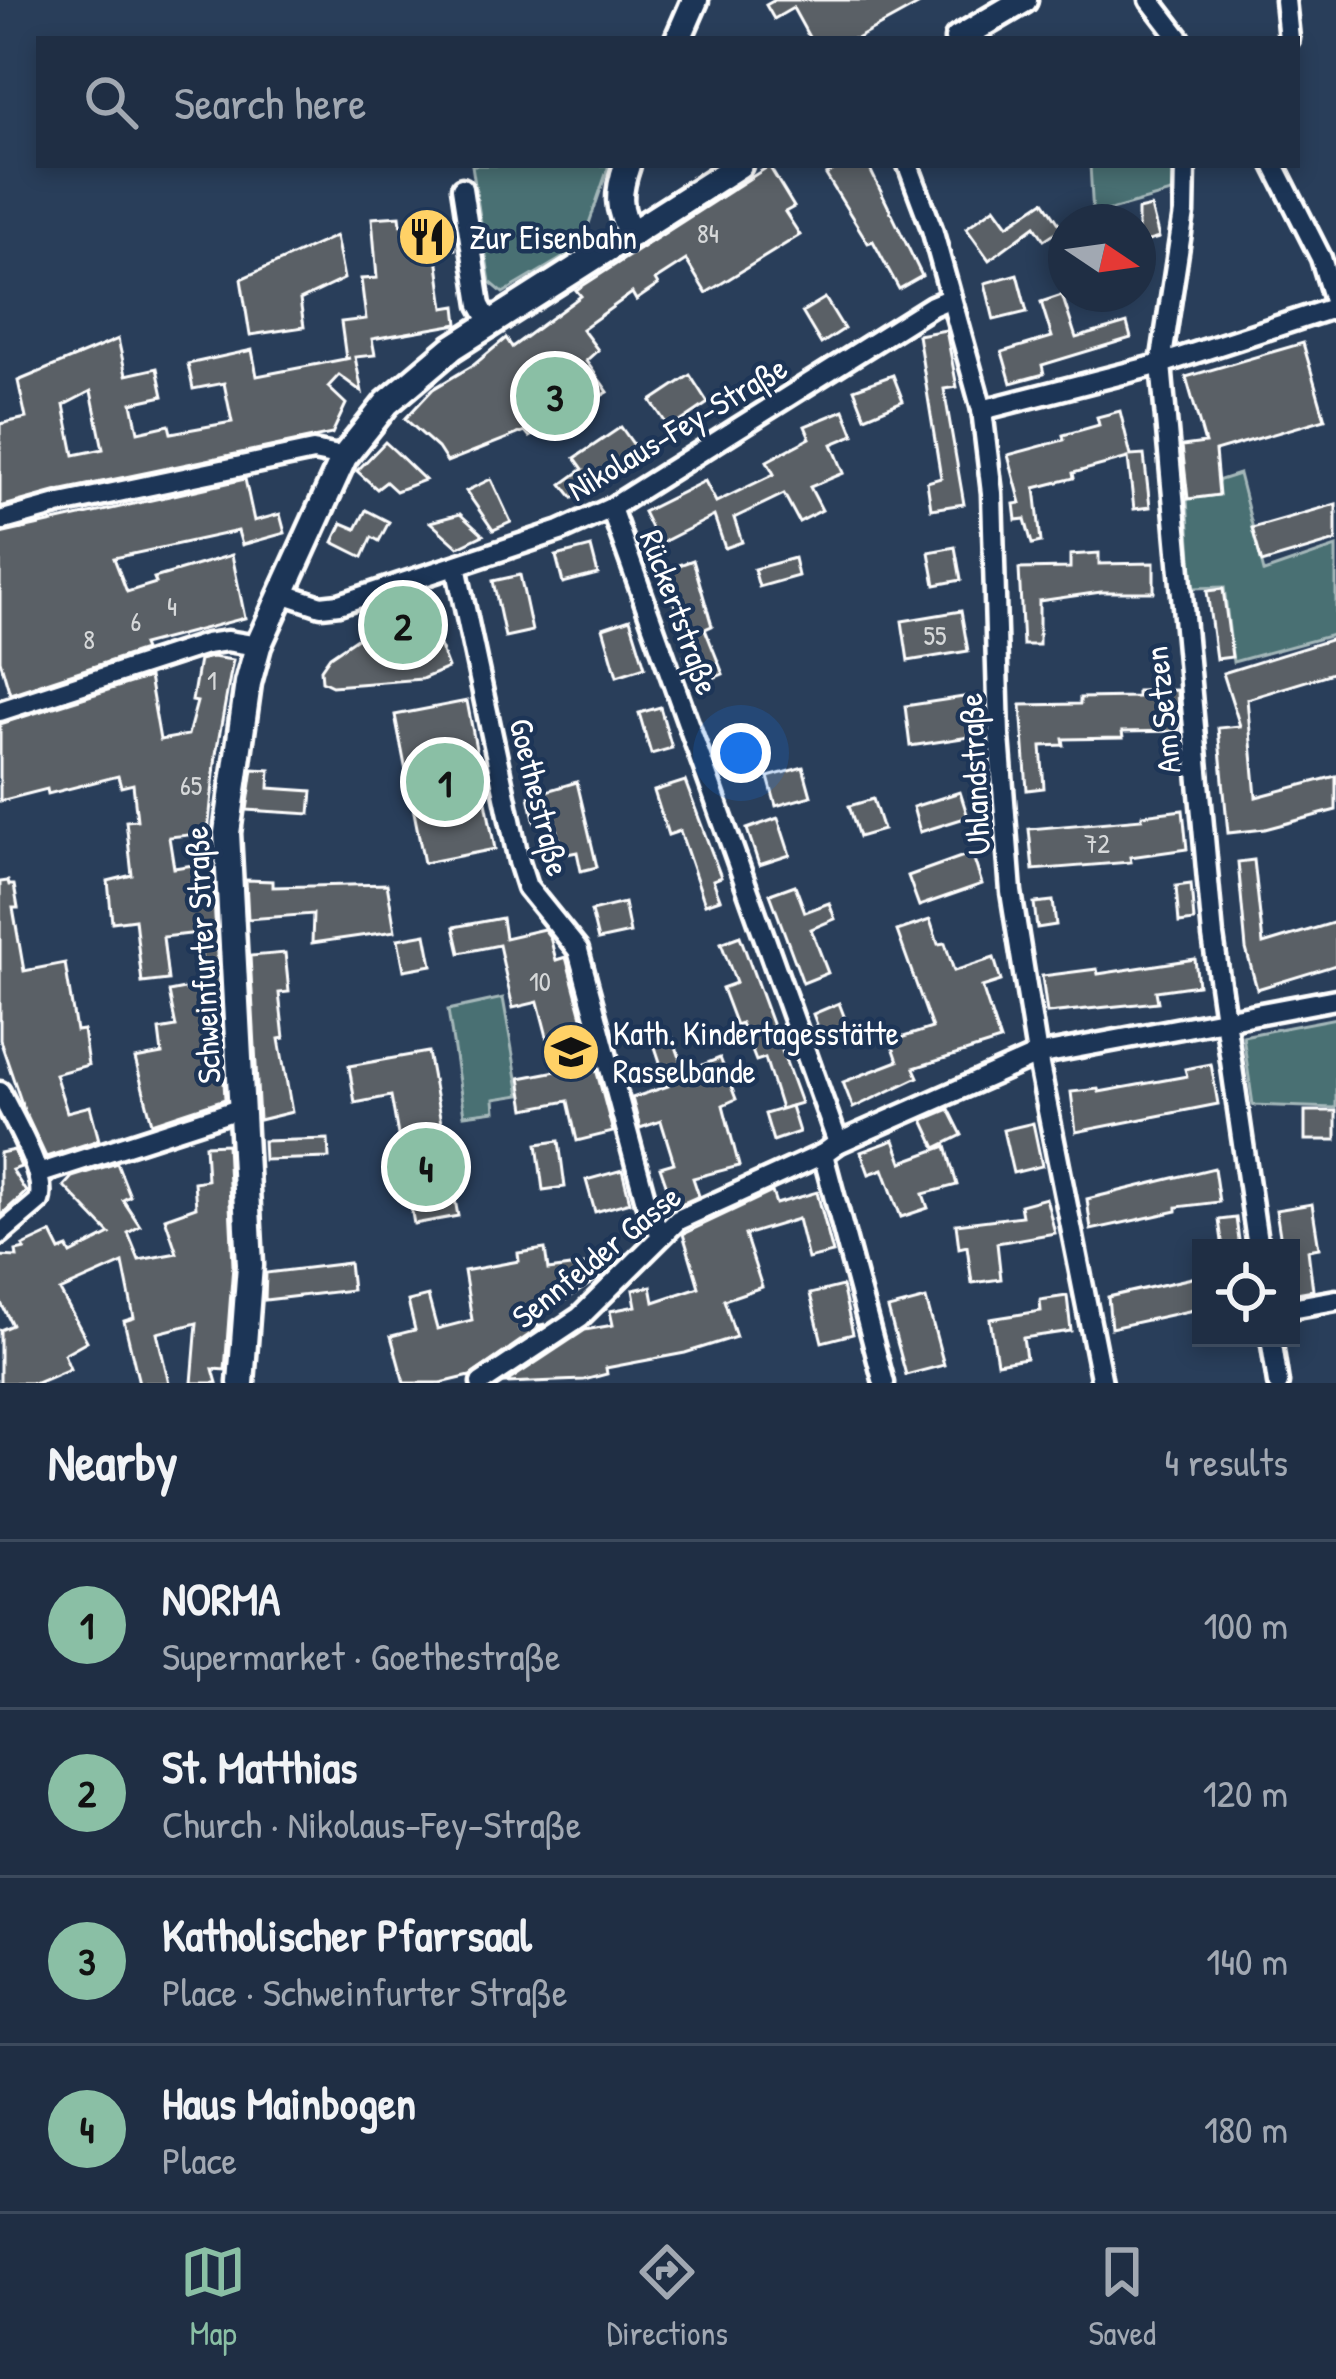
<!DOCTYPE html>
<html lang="en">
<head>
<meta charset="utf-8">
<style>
  :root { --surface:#1f2e44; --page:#2c3a4f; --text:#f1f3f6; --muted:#a1a8b2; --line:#3c4a5d; --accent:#8abfa5 }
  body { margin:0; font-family:"Patrick Hand",sans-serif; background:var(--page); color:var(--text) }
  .controls { position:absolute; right:36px; bottom:36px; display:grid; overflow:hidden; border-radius:0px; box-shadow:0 6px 18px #0003 }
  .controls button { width:108px; height:108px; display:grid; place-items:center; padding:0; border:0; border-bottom:3px solid var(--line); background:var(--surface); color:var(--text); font:60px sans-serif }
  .compass { position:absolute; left:1048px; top:204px; width:108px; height:108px; border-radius:50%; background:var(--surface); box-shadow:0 6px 18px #0003; rotate:103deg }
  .you { position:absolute; left:741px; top:753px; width:42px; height:42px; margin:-30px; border:9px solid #fff; border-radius:50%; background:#1a73e8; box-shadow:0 0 0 18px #1a73e833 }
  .badge { display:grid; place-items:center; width:78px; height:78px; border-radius:50%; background:var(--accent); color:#111; font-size:39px; font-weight:700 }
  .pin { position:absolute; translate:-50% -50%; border:6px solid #fff; box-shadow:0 3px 12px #0006 }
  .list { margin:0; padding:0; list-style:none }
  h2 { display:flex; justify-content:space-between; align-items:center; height:156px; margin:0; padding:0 48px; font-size:51px }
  h2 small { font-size:39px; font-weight:400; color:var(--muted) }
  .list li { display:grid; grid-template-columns:78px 1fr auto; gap:36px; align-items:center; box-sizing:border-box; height:168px; padding:0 48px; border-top:3px solid var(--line) }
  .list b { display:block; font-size:45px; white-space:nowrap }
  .list p { margin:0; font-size:39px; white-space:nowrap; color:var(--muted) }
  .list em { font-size:39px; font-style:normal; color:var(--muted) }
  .icon { flex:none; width:66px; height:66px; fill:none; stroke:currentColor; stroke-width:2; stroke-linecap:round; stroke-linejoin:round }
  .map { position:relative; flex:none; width:1336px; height:1383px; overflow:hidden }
  .search { position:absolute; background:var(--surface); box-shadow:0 6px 18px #0003; left:36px; right:36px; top:36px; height:132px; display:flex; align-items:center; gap:30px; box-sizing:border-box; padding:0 42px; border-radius:0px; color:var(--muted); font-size:45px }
  .sheet { height:828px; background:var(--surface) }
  nav { display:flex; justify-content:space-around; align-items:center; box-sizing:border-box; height:168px; border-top:3px solid var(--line); background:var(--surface); font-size:33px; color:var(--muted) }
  nav a { display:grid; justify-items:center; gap:6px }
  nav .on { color:var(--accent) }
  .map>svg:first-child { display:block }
</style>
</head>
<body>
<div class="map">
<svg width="1336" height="1383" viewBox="0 0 1336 1383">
  <rect width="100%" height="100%" fill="#293e5a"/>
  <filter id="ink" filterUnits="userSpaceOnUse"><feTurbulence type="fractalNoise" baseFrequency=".00833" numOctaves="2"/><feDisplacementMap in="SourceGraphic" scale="24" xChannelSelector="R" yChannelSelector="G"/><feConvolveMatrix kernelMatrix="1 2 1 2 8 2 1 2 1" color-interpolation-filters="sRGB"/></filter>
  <g filter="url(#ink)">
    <!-- green -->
    <g fill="#486f73" stroke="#a4b7b9" stroke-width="3">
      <path d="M472 165H609L581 247 503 293 490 282Z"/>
      <path d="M1090 165H1173L1175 192 1093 215Z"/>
      <path d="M1239 474 1264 572 1336 547V634L1233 662 1224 587 1193 588 1187 499 1218 495 1217 481Z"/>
      <path d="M503 998 520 1095 494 1099 495 1111 464 1115 448 1010Z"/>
      <path d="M1336 1018V1108L1253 1105 1243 1036Z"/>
    </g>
    <!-- building -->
    <g fill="#5a6166" stroke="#fff" stroke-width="3" fill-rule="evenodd">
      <path d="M775 0H927L856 39H810L793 8 774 19 766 5Z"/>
      <path d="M843 165H868L922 276 899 289 873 241 868 243 826 175Z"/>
      <path d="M769 166 794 207 785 212 800 235 706 293 686 260 655 280 658 285 636 300 632 293 582 329 598 350 586 361 608 392 530 437 525 431 447 462 438 448 405 419 433 389 475 364 506 338 512 347 581 296 576 290Z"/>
      <path d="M1044 201 1062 228 1044 240 1035 226 989 260 966 228 995 207 1008 225Z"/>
      <path d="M1151 207 1159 238 1138 244V210Z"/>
      <path d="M400 216 401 225 452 222 455 249 436 250 444 308 456 306 458 324 372 339 375 355 355 357 362 392 339 375 328 387 346 404 332 434 58 491 0 507V424L26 418 18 381 118 339 126 375 157 368 163 396 132 403 138 432 169 425 171 433 232 422 224 383 193 389 188 364 252 350 257 376 350 358 346 359 341 322 366 319 361 279 377 278 372 218ZM91 391 103 449 74 455 64 405Z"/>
      <path d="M336 236 344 279 300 300 304 327 250 335 241 279Z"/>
      <path d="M1017 274 1027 312 994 320 985 283Z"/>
      <path d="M1062 295 1076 338 1127 323 1131 338 1042 365 1044 374 1011 383 1002 352 1052 337 1041 302Z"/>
      <path d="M825 298 844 329 821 344 802 312Z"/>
      <path d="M946 330 957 387 944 389 964 504 931 509 927 482 941 478 918 335Z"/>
      <path d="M1303 343 1325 419 1215 451 1219 495 1188 499 1182 446 1205 443 1186 377Z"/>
      <path d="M690 375 708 403 670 429 651 401Z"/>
      <path d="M893 375 903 401 865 417 854 389Z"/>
      <path d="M844 410 854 435 832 444 844 473 810 487 822 510 799 522 784 494 734 518 742 542 725 548 714 516 659 544 643 512 705 481 716 502 774 474 767 461 810 438 805 426Z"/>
      <path d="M1120 411 1131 456 1144 455 1150 507 1134 509 1128 458 1073 473 1074 478 1035 488 1041 542 1032 544 1025 519 1016 520 1014 504 1021 503 1008 455 1064 440 1063 435 1099 425 1097 417Z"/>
      <path d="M621 427 638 451 573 498 562 484 583 469 575 458Z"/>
      <path d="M385 442 396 452 425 480 396 491 386 482 377 489 357 471Z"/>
      <path d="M245 479 254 521 280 514 285 533 242 545 238 531 114 558 127 592 156 583 154 578 232 555 245 618 142 645 144 650 10 694 0 660V534Z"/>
      <path d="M491 479 511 522 493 530 466 491Z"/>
      <path d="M1336 504V541L1262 563 1252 528Z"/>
      <path d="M366 510 389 522 379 541 372 537 363 557 333 542 342 523 356 529Z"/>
      <path d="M460 514 483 535 458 547 430 522Z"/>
      <path d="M591 547 598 574 563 583 556 556Z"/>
      <path d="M955 547 961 580 935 585 929 552Z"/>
      <path d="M1099 553V564L1154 563V592H1101L1039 601V645H1023L1019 569 1070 568V555Z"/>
      <path d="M794 558 798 576 759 587 754 569Z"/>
      <path d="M693 560 712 626 705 629 723 674 696 685 684 656 691 653 663 571Z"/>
      <path d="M520 575 532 631 505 637 493 581Z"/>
      <path d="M1223 589 1232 657 1216 659 1207 591Z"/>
      <path d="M420 595 448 668 422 679 332 686 322 681 321 669 330 656Z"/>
      <path d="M961 611 968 651 908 661 902 621Z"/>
      <path d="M630 619 645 667 617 676 603 628Z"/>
      <path d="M1336 638V672L1247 699 1256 797 1336 776V810L1265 829 1228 833 1218 728 1240 726 1223 673Z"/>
      <path d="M212 657 233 660 216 754 208 833 169 837 174 868 212 862 225 1099 152 1123 135 1059 162 1054 159 1030 176 1027 169 992 204 985 199 933 163 937 168 980 142 983 135 919 112 922 108 881 132 875 126 821 137 820 133 784 121 787 118 776 48 794 47 789 0 801V724L149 677 160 740 188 735 197 702 192 701 199 660Z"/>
      <path d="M1177 690 1179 731 1122 732 1123 738 1063 739 1064 745 1041 746 1044 788 1027 790 1021 705 1080 704V698L1137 697V691Z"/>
      <path d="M970 696 976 736 910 746 905 706Z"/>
      <path d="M467 701 495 849 424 863 395 715Z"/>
      <path d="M660 707 672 748 651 754 639 713Z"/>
      <path d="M741 737 750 764 726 773 717 746Z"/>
      <path d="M803 767 811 796 776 806 768 777Z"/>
      <path d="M253 769 270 770 269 788 312 791 310 814 247 810Z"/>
      <path d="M685 781 721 877 713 880 720 899 705 904 680 831 668 835 654 791Z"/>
      <path d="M577 782 597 867 581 871 577 852 562 855 554 819 535 823 529 796Z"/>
      <path d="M960 792 968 817 920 832 913 807Z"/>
      <path d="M873 799 883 830 859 837 849 806Z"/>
      <path d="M1183 810 1187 849 1130 857 1131 862 1033 870 1029 829 1142 819V815Z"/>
      <path d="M778 818 790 855 759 865 747 829Z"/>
      <path d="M972 853 982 884 919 906 908 876Z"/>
      <path d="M1254 860 1263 944 1336 922V965L1257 989 1246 949 1238 862Z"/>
      <path d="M246 880 273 881V887L387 884 395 931 312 943 313 914 248 919Z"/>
      <path d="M8 881 9 885H14L18 908H13L24 971 65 963 76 1031 83 1030 88 1065 55 1074 67 1112 90 1106 99 1140 46 1157 24 1110 0 1040V882Z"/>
      <path d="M1191 884 1194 921 1179 923 1176 886Z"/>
      <path d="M795 885 805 912 829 903 835 919 811 929 828 973 803 983 770 894Z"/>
      <path d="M1053 901 1056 925 1037 928 1034 903Z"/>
      <path d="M624 903 630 933 598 940 591 911Z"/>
      <path d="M502 918 505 938 544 929 550 937 556 960 566 957 613 1132 577 1141 568 1101 525 1109 520 1078 556 1071 538 1002 513 1008 499 945 460 953 454 927Z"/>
      <path d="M930 920 938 944 945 943 954 971 994 958 1001 981 982 987 1000 1041 914 1068 918 1077 853 1108 843 1082 898 1061 891 1041 932 1028 897 931Z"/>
      <path d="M426 934 432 965 404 970 398 939Z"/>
      <path d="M740 936 801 1103 781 1109 765 1058 756 1061 741 1023 736 1025 722 988 736 983 721 943Z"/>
      <path d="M285 953 289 992 279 993 284 1038 279 1039 292 1112 259 1120 250 956Z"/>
      <path d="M1195 959 1198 985 1156 991 1158 1002 1047 1013 1042 976 1097 969 1098 974Z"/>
      <path d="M839 1003 849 1029 823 1040 813 1014Z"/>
      <path d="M673 1038 685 1072 720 1058 736 1099 723 1105 739 1166 693 1178 699 1196 674 1207 660 1167 674 1163 661 1121 640 1128 632 1098 668 1086 654 1044Z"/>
      <path d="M428 1052 458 1216 414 1224 391 1096 355 1103 349 1066Z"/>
      <path d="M1211 1064 1218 1104 1076 1132 1071 1092 1098 1089 1099 1092 1187 1076 1185 1069Z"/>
      <path d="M791 1106 799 1132 773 1141 765 1114Z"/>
      <path d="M949 1109 962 1135 936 1148 923 1120Z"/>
      <rect x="1305" y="1111" width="31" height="29"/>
      <path d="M1033 1123 1042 1166 1013 1173 1003 1130Z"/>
      <path d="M328 1139 329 1158 264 1160 263 1141Z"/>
      <path d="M894 1140 902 1162 946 1146 957 1185 923 1194 928 1208 901 1217 883 1169 869 1174 861 1152Z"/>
      <path d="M559 1141 565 1187 543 1190 537 1144Z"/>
      <path d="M227 1144 233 1265 225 1370 213 1369 217 1383H192L197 1323 157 1333 169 1383H139L124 1321 134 1318 123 1263 60 1291 87 1341 64 1354 70 1369 37 1383H0V1330L12 1325 0 1301V1256L17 1257 16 1251 25 1249 23 1246 51 1233 60 1251 68 1248 71 1254 110 1234 64 1186 72 1177 117 1163 130 1196 123 1200 140 1226 128 1233 139 1260 177 1253 165 1218 196 1207 194 1182 207 1180 205 1145Z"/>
      <path d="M14 1150 21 1167 12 1170 26 1192 0 1216V1153Z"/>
      <path d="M1214 1168 1219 1202 1177 1207V1211L1091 1230 1087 1199Z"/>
      <path d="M622 1170 630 1202 595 1212 586 1180Z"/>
      <path d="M772 1192 776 1204 817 1192 833 1253 808 1259 798 1219 745 1235 762 1287 724 1300 736 1337 685 1353 606 1368 607 1374 584 1380 505 1383 585 1330 613 1325 610 1311 636 1306 633 1290 651 1286 654 1302 699 1287 683 1234Z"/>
      <path d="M1046 1198 1055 1233 997 1243 1001 1279 972 1283 967 1246 959 1248 956 1224 1022 1216 1020 1205Z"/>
      <path d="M1312 1204 1319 1248 1308 1250 1313 1290 1291 1294V1248H1282L1276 1210Z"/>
      <path d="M1236 1218 1240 1248H1223L1219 1220Z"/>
      <path d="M545 1249 548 1270 599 1263 601 1277 518 1330 545 1324 470 1376 441 1383H404L391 1336 415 1330 408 1301 428 1296 437 1329 472 1320 464 1271 519 1261 518 1253Z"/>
      <path d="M349 1263 352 1290 265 1300 266 1273Z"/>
      <path d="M1201 1276 1198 1309 1111 1328 1108 1297Z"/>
      <path d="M842 1286 853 1334 822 1342 810 1294Z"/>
      <path d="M1067 1296 1071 1331 1023 1338 1026 1358 997 1363 990 1319 1041 1311 1040 1300Z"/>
      <path d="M926 1299 944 1365 906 1375 888 1309Z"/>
    </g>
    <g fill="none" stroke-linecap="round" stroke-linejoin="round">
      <defs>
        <g id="minor">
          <path d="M1150 0 1180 39"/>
          <path d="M1285 0 1289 39"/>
          <path d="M908 165 932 229 982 410 992 493 999 736 1011 892 1037 1055 1102 1383"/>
          <path d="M1185 165 1184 213 1161 364 1213 936 1258 1248"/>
          <path d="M1274 165 1321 258 1336 307"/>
          <path d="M462 188 480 305 490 323"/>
          <path d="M982 410 1161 364 1336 307"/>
          <path d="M611 508 838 1143"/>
          <path d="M0 521 61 504 313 451 344 457"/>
          <path d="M456 566 519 862 527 887 578 950 649 1213 661 1234"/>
          <path d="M282 593 321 606 339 604 560 531 611 508 932 306 951 298"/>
          <path d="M0 711 206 644 227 641 258 646"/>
          <path d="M0 1092C12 1118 48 1175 39 1201L0 1234"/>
          <path d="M823 1154 884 1383"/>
          <path d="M38 1174 242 1108"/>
          <path d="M1291 1308 1336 1300"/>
          <path d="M1271 1338 1278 1383"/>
          <path d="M481 1383 580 1317 678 1220 823 1154 838 1143 1037 1055 1336 999"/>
        </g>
        <g id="tertiary">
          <path d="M678 39 695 0"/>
          <path d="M958 39 1024 0"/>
          <path d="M627 165C618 191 616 210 632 234"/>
          <path d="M241 1383 250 1265 227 833 248 683 258 646 344 457 387 403 452 348 739 165"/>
        </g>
      </defs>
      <!-- minor casing -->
      <use href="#minor" stroke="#fff" stroke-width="27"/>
      <!-- tertiary casing -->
      <use href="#tertiary" stroke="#fff" stroke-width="33"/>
      <!-- minor -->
      <use href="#minor" stroke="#1d3557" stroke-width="18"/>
      <!-- tertiary -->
      <use href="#tertiary" stroke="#1d3557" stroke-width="24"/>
    </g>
  </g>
  <!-- icons -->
  <defs>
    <symbol id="restaurant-disc" viewBox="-11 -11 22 22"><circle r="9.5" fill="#ffd166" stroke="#1d3557"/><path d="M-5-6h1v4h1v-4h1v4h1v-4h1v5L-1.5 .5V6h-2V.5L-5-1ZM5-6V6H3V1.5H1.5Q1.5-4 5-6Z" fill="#111"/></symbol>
    <symbol id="school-disc" viewBox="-11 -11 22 22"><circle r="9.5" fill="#ffd166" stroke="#1d3557"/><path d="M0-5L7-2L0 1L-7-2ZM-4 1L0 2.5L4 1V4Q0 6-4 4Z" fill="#111"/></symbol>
  </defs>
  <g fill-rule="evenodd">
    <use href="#restaurant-disc" x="394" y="204" width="66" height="66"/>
    <use href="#school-disc" x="538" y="1019" width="66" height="66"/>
  </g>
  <g text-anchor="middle" stroke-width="9" stroke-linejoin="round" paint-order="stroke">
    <!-- number labels -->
    <g font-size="27" fill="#d6d8d9">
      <text x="708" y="243">84</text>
      <text x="172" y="616">4</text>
      <text x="136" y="631">6</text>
      <text x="935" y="645">55</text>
      <text x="89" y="649">8</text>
      <text x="212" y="690">1</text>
      <text x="191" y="795">65</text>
      <text x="1097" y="853">72</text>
      <text x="540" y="991">10</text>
    </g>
    <!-- poi labels -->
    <g font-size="33" fill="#fff" stroke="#1d3557" text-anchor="start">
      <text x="469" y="249">Zur Eisenbahn</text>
      <text x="613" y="1045">Kath. Kindertagesstätte<tspan x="613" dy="38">Rasselbande</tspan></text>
    </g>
    <!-- street labels -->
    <g font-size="33" fill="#fff" stroke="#1d3557">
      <text transform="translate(677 428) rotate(-31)" y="12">Nikolaus-Fey-Straße</text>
      <text transform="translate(680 612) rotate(70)" y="12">Rückertstraße</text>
      <text transform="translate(1162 710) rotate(-96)" y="12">Am Setzen</text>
      <text transform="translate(974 774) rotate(-93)" y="12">Uhlandstraße</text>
      <text transform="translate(540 797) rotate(76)" y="12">Goethestraße</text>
      <text transform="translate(202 955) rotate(-93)" y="12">Schweinfurter Straße</text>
      <text transform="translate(596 1256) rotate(-39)" y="12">Sennfelder Gasse</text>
    </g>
  </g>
</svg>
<div class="controls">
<button><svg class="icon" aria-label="locate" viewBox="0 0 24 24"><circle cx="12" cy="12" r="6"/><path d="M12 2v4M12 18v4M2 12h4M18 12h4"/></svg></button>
</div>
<svg class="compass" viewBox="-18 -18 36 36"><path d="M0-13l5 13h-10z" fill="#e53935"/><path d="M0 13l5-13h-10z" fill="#a1a8b2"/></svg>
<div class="you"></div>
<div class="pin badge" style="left:445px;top:782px">1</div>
<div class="pin badge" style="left:403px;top:625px">2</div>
<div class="pin badge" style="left:555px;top:396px">3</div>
<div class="pin badge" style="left:426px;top:1167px">4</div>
<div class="search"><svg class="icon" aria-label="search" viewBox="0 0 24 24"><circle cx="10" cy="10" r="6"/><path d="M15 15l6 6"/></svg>Search here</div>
</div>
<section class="sheet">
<h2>Nearby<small>4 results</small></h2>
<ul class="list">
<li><span class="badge">1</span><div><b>NORMA</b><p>Supermarket · Goethestraße</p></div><em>100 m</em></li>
<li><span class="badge">2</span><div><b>St. Matthias</b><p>Church · Nikolaus-Fey-Straße</p></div><em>120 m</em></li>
<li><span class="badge">3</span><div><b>Katholischer Pfarrsaal</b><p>Place · Schweinfurter Straße</p></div><em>140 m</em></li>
<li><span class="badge">4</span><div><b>Haus Mainbogen</b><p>Place</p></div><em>180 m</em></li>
</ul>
</section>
<nav>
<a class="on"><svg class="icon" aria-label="map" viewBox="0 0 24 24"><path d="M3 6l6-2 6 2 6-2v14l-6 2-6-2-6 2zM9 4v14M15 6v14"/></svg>Map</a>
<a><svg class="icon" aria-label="directions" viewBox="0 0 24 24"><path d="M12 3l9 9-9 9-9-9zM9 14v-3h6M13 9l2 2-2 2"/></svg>Directions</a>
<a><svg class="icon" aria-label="saved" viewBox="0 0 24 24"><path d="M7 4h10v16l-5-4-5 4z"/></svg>Saved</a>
</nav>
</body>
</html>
